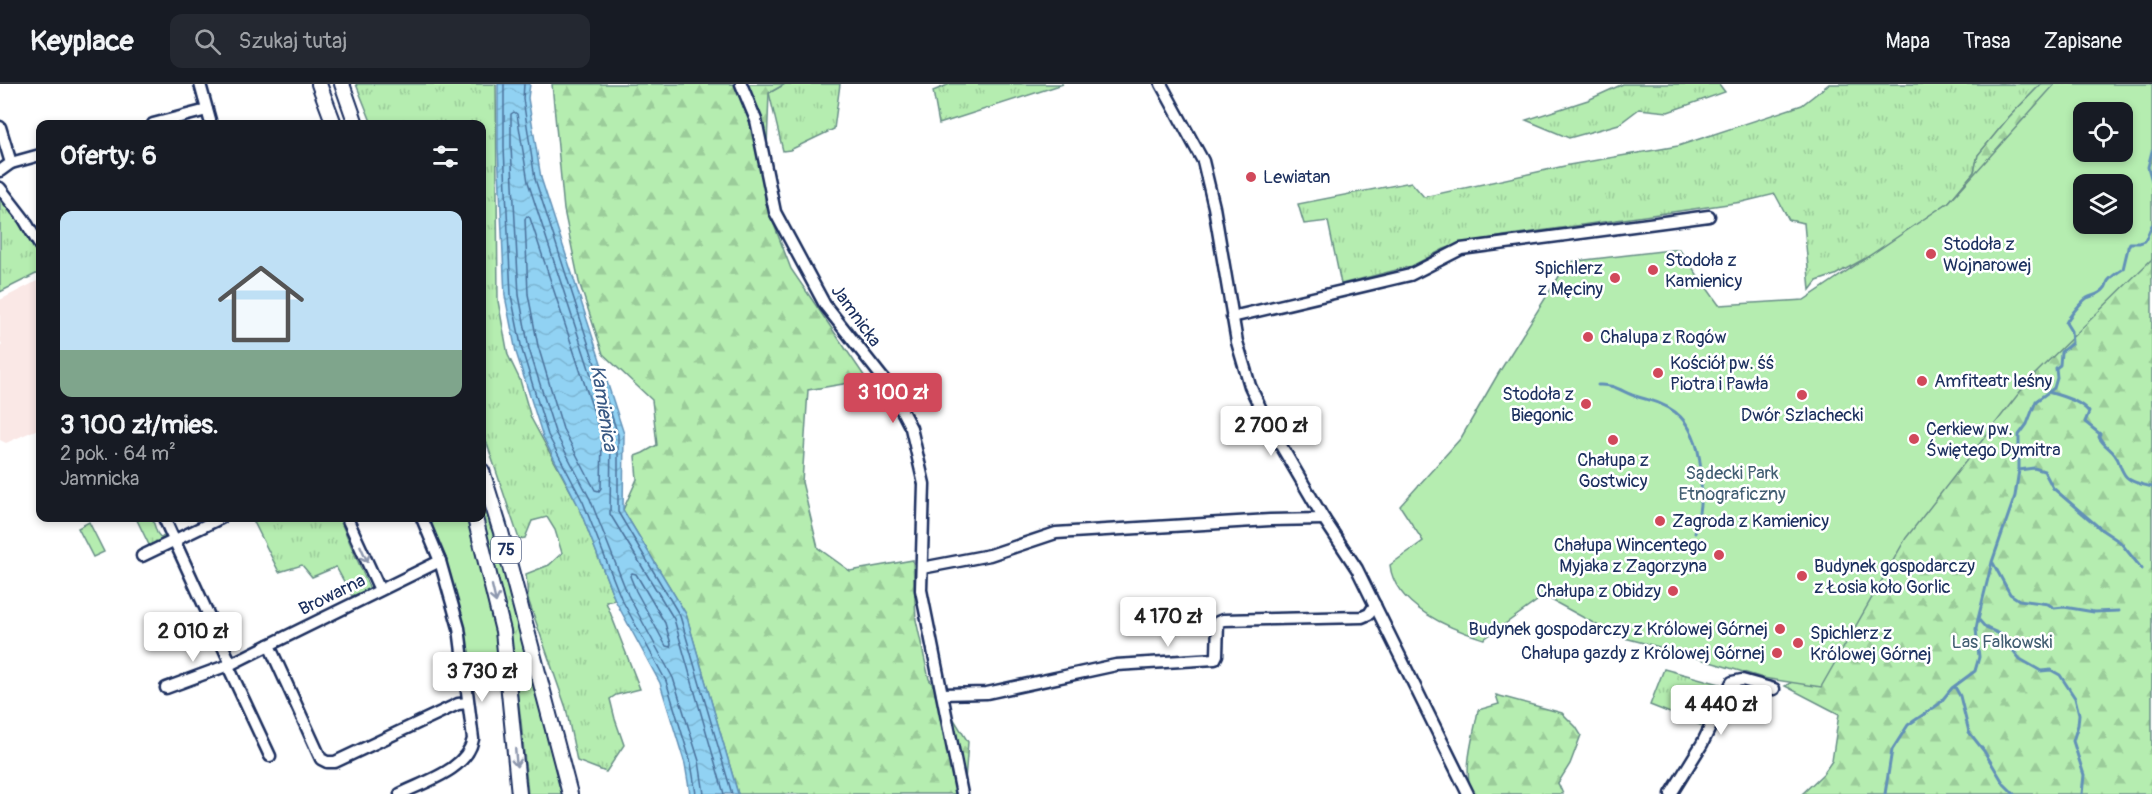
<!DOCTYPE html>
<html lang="pl">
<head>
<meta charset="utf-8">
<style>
  :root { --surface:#171b24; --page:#242831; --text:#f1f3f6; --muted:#9ea1a6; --line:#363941; --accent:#d1495b }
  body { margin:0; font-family:Pangolin,sans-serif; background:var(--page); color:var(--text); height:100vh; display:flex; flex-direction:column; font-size:22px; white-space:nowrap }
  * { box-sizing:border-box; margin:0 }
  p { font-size:20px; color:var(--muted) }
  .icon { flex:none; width:33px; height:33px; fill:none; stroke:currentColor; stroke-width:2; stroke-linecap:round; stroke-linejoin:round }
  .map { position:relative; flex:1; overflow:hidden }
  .details { position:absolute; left:36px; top:36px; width:450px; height:402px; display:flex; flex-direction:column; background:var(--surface); border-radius:12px; box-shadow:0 3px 9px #0003 }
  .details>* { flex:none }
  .tools { position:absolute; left:2073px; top:18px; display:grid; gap:12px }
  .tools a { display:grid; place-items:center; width:60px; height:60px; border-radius:12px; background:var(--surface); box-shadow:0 3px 9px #0003; font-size:30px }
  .price { position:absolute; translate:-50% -51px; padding:0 14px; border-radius:6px; background:#fff; color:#222; font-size:20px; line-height:39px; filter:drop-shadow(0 2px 3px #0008) }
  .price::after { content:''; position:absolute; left:50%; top:36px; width:18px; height:14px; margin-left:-9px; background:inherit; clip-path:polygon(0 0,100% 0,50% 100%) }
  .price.active { background:var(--accent); color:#fff }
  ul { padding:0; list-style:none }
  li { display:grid; align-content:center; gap:12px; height:318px; padding:0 24px }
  li span { display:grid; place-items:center; height:186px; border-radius:12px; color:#555 }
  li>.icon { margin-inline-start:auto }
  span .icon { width:108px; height:108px; fill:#fffc; stroke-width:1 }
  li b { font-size:26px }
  h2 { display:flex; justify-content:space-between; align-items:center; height:72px; padding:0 24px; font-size:26px }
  header { display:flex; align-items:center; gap:36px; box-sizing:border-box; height:84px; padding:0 30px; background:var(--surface); border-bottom:2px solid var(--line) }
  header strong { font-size:28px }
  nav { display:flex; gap:33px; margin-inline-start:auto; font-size:21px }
  .search { width:420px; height:54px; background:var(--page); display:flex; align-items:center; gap:15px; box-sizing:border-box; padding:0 21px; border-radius:12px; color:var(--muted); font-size:22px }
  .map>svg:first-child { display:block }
  .built { fill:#fae8e6 }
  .grass { fill:url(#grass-tufts); stroke:#688e87; stroke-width:1.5 }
  .forest { fill:url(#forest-firs); stroke:#688e87; stroke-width:1.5; fill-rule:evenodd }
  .park { fill:#b5edb0; stroke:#688e87; stroke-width:1.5; fill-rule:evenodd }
  .water { fill:url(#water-waves); stroke:#6291b7; stroke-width:1.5 }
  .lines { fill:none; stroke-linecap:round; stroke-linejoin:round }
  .shore { stroke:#4a709a; stroke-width:1.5 }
  .stream { stroke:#6291b7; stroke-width:3 }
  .minor-casing { stroke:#1b2f5e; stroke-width:15 }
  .major-casing { stroke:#1b2f5e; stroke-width:18 }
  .minor { stroke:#fff; stroke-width:10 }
  .major { stroke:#fff; stroke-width:14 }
  .oneway { stroke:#8d97ae }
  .poi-dot { fill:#d1495b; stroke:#fff; stroke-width:2 }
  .labels { text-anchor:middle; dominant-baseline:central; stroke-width:5; stroke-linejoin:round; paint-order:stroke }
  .shield { fill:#fff; stroke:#5f6d8e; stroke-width:1.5 }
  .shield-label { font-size:16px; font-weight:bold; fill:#1b2f5e }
  .poi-label { font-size:18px; fill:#1b2f5e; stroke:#fff; text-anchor:start }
  .street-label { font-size:18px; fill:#1b2f5e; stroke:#fff }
  .park-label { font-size:18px; fill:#425e72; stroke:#fff }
  .water-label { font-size:20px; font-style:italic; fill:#385883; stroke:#fff }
</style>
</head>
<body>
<header>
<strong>Keyplace</strong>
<div class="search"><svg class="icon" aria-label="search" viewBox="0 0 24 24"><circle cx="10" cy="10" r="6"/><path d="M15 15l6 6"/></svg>Szukaj tutaj</div>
<nav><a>Mapa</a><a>Trasa</a><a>Zapisane</a></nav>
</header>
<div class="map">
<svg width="2152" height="710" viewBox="0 0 2152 710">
  <defs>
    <pattern id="grass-tufts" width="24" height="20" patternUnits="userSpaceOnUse" patternTransform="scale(1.5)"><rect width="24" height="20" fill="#b5edb0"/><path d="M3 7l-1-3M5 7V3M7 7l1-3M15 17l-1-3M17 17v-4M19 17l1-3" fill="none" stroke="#9bcc9a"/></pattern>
    <pattern id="forest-firs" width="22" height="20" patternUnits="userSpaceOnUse" patternTransform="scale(1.5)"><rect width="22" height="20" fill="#b5edb0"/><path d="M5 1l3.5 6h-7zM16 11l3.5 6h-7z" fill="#9bcc9a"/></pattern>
    <pattern id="water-waves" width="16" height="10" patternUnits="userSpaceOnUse" patternTransform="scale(1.5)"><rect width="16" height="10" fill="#91d2f3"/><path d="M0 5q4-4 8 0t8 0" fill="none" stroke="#7cb5d3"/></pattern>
  </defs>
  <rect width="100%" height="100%" fill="#fff"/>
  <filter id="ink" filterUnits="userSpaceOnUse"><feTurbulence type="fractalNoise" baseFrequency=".0167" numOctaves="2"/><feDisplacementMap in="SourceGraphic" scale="12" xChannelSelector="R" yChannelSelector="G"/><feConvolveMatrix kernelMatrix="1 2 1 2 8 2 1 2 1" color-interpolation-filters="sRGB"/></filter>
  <g filter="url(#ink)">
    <!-- built -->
    <polygon class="built" points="39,196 40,199 40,344 6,359 0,356 0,263 2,261 0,256 0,216"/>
    <!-- grass -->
    <g class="grass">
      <polygon points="356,0 496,0 498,217 508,271 520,296 531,334 578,421 615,516 606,518 640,605 616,611 610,615 615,635 624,661 606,688 577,677 566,624 528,515 526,490 549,481 562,469 555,446 547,433 532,437 525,454 519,455 482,345 482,40 372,40"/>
      <polygon points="785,0 840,0 834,45 790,66 783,67 769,9"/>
      <polygon points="950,0 1063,0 939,40 933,7"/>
      <polygon points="1623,0 1719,0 1725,8 1668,28 1639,25 1619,40 1569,54 1526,36 1588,16"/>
      <polygon points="1829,0 2041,0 2009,33 1978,71 1974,88 1949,118 1873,170 1835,191 1817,197 1810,206 1804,139 1789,136 1775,110 1742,118 1504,152 1460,160 1444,165 1412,182 1341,200 1328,137 1304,140 1298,120 1411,98 1424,113 1569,81 1678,62 1802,21"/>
      <path d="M0,116C17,136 41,160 40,188L0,208Z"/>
      <polygon points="482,407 487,423 563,710 528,710 521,637 509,544 482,434"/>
      <polygon points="136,434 152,434 157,449 161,454 165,451 164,458 151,465"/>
      <polygon points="252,434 339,434 370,505 352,512 336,483 312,493 302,481 279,488"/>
      <polygon points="1664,585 1720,600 1703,642 1650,621"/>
    </g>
    <!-- forest -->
    <g class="forest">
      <polygon points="552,0 785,0 769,9 765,117 791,185 867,296 808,306 802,398 818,464 850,487 913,476 916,536 929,595 968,658 964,710 738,710 686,530 623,426 637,395 635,372 643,369 657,361 652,316 603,270 579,198 564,126"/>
      <path d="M2041,0H2149L2122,100H2084V140L2152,165V710H1802L1823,690L1832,677L1839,630L1785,602L1815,585L1949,118L1974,88L1978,71L2009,33ZM2084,28H2122V68H2084Z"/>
      <path d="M1496,611L1562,629L1576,643L1581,651L1570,680L1558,699L1563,710H1472C1462,684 1474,652 1478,626L1499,620Z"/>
    </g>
    <!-- park -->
    <g class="park">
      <path d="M2055,0H2152V175L2030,295L1906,454L1821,603L1763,594L1667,565L1617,552L1544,512L1484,555C1450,545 1394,522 1390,481L1423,457L1400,422L1461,354L1498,290L1568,178L1679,165L1719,221L1804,216L1949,118ZM2084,28H2122V68H2084ZM2084,100H2122V140H2084Z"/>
      <polygon points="421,434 474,434 508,590 465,594 459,543"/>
      <polygon points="89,438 104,468 93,473 78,444"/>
    </g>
    <!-- water -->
    <polygon class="water" points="498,0 530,0 528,14 541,94 624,350 623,426 686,530 738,710 690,710 685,680 660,599 615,516 578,421 543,353 516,268 505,212 498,64"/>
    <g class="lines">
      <!-- shore -->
      <g class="shore">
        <polyline points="504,0 504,64 511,211 522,266 548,351 583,418 621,514 666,597 691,679 696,710"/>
        <polyline points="524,0 523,15 535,95 618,351 618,428 680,532 732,710"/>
        <polygon points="527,132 530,134 602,353 601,404 599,407 595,406 563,345 538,262 528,210 525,135"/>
        <polygon points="632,489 636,490 665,539 671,560 670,563 666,562 636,507 630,492"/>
        <polyline points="704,710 699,677 673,594 628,511 590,415 555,348 529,265 519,211 511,63 511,30 514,28 517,30 528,98 611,352 610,430 674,535 724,710"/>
      </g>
      <!-- stream -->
      <g class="stream">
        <polyline points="2152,67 2148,83 2152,97"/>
        <polyline points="2128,163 2130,159 2139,159 2145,157 2152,141"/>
        <path d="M1598,301C1612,300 1620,306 1632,311C1647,316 1662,318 1675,328C1708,354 1704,412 1695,449"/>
        <path d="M2049,308C2063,313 2079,316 2089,328L2085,338L2100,350L2099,353C2103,361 2110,364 2115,371C2120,377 2119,382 2123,388C2128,399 2142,400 2152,403"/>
        <polyline points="2019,386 2034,384 2044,387 2053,404 2102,446 2120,458 2142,485"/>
        <polyline points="1993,479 2010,510 2019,516 2048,520 2054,524 2064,523 2094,528 2119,527"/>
        <polyline points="1978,535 1986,544 2000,550 2020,575 2041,587 2051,586 2060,591 2075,614 2079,630 2078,641 2073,657 2084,691 2082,710"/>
        <polyline points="1955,603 1960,612 1969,648 1984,667 2004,700 2014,710"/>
        <path d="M1885,710L1892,666L1908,641L1939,620L1952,604L1975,587L1979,573L1976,545L1978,535L1992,478L2015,412L2019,386V351L2027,340L2036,317L2054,304L2057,294L2056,284L2060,281L2061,268L2072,259L2071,247L2066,239C2068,234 2082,217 2087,214C2093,211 2099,211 2104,205C2107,202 2106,201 2108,197C2112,192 2118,188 2123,185L2128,164"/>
      </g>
      <!-- minor casing -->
      <g class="minor-casing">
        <g id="minor">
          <polyline points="200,0 211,40"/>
          <polyline points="741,0 756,36 775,128 825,221 889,302 911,344 924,400 921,506 962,710"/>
          <polyline points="1161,0 1203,77 1214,123 1237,258 1250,302 1266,336 1324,435 1357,485 1468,710"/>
          <polyline points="153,40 207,26"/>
          <polyline points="0,43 11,79 0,87"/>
          <polyline points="11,79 40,71"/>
          <polyline points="0,104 24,135 40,162"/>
          <polyline points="1232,233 1410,191 1461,165 1709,132"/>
          <polyline points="164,434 231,580 269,561"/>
          <polyline points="347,434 380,506"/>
          <polyline points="142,472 221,434"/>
          <polyline points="440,477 269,561 321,675 327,678 335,678 458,620 468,619"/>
          <polyline points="922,484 990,471 1056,449 1270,436 1324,435"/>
          <polyline points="228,582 270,672"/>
          <polyline points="166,604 231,580"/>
          <polyline points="942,610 987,609 1116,581 1215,575 1217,571 1218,538 1223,536 1362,533 1369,530 1375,521"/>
          <path d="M400,710C426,697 467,686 473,655L459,544L440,477L422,434"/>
          <polyline points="1671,710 1702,660 1732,598 1742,596 1774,605"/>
        </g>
      </g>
      <!-- major casing -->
      <g class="major-casing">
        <g id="major">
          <polyline points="319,0 334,40"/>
          <polyline points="342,0 356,40"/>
          <polyline points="482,387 501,448 570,710"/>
          <polyline points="475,434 503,547 519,710"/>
        </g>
      </g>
      <!-- minor -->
      <use href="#minor" class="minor"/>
      <!-- major -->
      <use href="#major" class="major"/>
    </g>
    <!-- one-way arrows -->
    <defs><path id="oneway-shaft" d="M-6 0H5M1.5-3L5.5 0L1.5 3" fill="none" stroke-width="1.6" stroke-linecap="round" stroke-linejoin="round" transform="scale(1.5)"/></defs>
    <g class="oneway">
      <use href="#oneway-shaft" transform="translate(364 470) rotate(66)"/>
      <use href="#oneway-shaft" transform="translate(494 510) rotate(77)"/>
      <use href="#oneway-shaft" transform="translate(516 674) rotate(85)"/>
    </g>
  </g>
  <!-- markers -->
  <g class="poi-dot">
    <circle cx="1251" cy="93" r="6"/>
    <circle cx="1931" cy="170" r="6"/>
    <circle cx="1653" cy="186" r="6"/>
    <circle cx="1615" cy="194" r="6"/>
    <circle cx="1588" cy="253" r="6"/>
    <circle cx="1658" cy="289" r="6"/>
    <circle cx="1922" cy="297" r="6"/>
    <circle cx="1802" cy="311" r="6"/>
    <circle cx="1586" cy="320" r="6"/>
    <circle cx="1914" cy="355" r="6"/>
    <circle cx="1613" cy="356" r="6"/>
    <circle cx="1660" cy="437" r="6"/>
    <circle cx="1719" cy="471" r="6"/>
    <circle cx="1802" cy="492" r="6"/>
    <circle cx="1673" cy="507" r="6"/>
    <circle cx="1780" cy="545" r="6"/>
    <circle cx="1798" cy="559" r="6"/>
    <circle cx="1777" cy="569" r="6"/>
  </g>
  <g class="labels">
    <!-- shield labels -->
    <rect class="shield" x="491" y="453" width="30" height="26" rx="4.5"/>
    <g class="shield-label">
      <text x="506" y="466">75</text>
    </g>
    <!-- poi labels -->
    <g class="poi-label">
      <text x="1263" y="93">Lewiatan</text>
      <text x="1943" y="160">Stodoła z<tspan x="1943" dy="21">Wojnarowej</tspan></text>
      <text x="1665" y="176">Stodoła z<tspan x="1665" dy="21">Kamienicy</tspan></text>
      <text x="1603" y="184" text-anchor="end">Spichlerz<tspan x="1603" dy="21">z Męciny</tspan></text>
      <text x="1600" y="253">Chalupa z Rogów</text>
      <text x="1670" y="279">Kościół pw. śś<tspan x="1670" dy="21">Piotra i Pawła</tspan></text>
      <text x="1934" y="297">Amfiteatr leśny</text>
      <text x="1574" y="310" text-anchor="end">Stodoła z<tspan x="1574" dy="21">Biegonic</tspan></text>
      <text x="1802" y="331" text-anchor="middle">Dwór Szlachecki</text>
      <text x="1926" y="345">Cerkiew pw.<tspan x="1926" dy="21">Świętego Dymitra</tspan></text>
      <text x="1613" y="376" text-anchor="middle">Chałupa z<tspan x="1613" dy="21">Gostwicy</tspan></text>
      <text x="1672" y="437">Zagroda z Kamienicy</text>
      <text x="1707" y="461" text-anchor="end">Chałupa Wincentego<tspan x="1707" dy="21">Myjaka z Zagorzyna</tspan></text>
      <text x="1814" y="482">Budynek gospodarczy<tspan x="1814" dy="21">z Łosia koło Gorlic</tspan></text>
      <text x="1661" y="507" text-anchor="end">Chałupa z Obidzy</text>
      <text x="1768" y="545" text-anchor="end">Budynek gospodarczy z Królowej Górnej</text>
      <text x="1810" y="549">Spichlerz z<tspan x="1810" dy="21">Królowej Górnej</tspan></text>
      <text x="1765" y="569" text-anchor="end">Chałupa gazdy z Królowej Górnej</text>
    </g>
    <!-- street labels -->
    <g class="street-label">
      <text transform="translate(856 232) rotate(54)">Jamnicka</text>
      <text transform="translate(332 511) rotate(-26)">Browarna</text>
    </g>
    <!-- park labels -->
    <g class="park-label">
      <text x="1732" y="389">Sądecki Park<tspan x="1732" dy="21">Etnograficzny</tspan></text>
      <text x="2002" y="558">Las Falkowski</text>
    </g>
    <!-- water labels -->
    <g class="water-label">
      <text transform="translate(604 324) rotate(81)">Kamienica</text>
    </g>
  </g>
</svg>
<div class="tools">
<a><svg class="icon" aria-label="locate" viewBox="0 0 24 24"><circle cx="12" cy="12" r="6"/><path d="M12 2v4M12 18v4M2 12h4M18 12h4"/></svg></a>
<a><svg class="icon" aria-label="layers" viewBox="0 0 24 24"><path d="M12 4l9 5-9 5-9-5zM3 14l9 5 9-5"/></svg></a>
</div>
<b class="price active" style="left:893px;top:340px">3 100 zł</b>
<b class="price" style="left:1271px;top:373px">2 700 zł</b>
<b class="price" style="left:1168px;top:564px">4 170 zł</b>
<b class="price" style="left:193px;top:579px">2 010 zł</b>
<b class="price" style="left:482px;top:619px">3 730 zł</b>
<b class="price" style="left:1721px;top:652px">4 440 zł</b>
<section class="details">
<h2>Oferty: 6<svg class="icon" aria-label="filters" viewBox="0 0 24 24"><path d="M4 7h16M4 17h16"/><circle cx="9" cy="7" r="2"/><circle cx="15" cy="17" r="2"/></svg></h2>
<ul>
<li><span style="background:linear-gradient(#bfe0f5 75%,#7fa58c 0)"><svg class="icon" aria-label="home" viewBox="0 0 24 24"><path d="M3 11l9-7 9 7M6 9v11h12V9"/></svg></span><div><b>3 100 zł/mies.</b><p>2 pok. · 64 m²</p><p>Jamnicka</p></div></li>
</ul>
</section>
</div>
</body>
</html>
